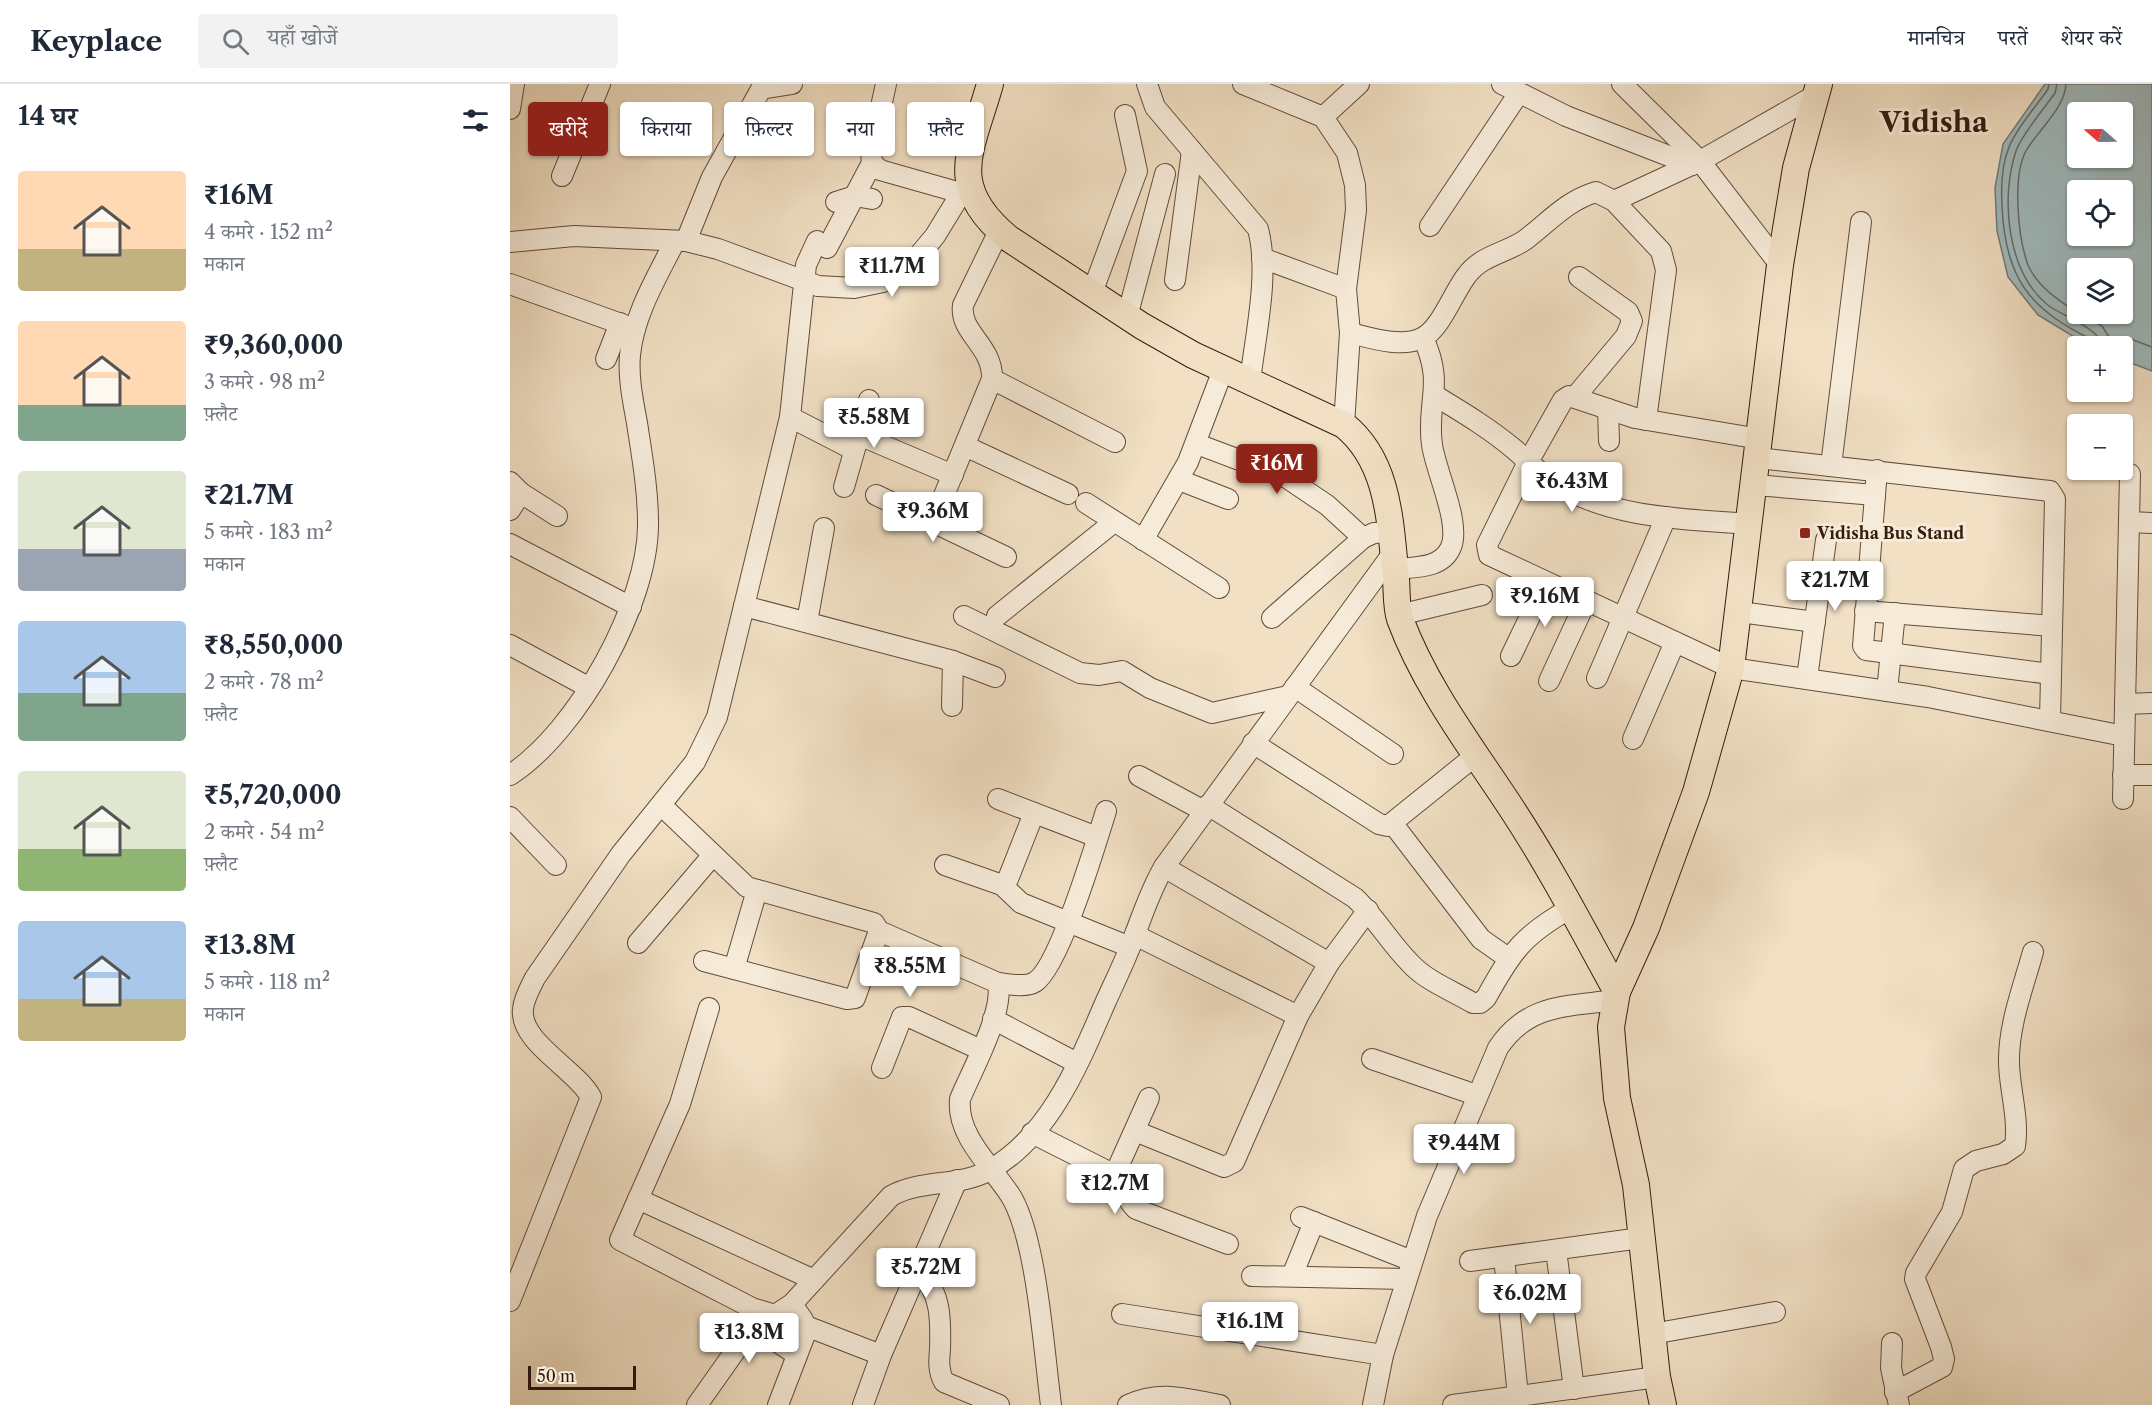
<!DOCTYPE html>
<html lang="hi">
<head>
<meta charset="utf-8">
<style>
  :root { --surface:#fff; --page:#f2f2f3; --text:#1f2937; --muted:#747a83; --line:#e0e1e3; --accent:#8f2418 }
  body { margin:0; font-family:"Libre Caslon Text","Noto Serif Devanagari",serif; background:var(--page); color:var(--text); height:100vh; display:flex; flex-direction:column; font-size:22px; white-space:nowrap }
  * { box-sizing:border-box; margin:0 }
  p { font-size:20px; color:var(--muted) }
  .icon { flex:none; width:33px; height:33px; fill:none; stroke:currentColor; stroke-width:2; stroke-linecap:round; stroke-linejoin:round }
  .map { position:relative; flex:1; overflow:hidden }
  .panel { display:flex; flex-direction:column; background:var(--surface); width:510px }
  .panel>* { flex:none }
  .banner { position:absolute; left:18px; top:18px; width:570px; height:54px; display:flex; gap:12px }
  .needle { width:39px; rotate:290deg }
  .fabs { position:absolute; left:1557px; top:18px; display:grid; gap:12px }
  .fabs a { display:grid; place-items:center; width:66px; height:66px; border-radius:6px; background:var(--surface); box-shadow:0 2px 4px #0004; font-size:30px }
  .scale { position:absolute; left:18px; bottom:15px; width:108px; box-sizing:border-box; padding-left:6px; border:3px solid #331b0e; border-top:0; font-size:16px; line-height:21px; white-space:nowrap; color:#331b0e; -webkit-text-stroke:4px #f6ebd9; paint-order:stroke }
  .price { position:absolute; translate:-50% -51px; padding:0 14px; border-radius:6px; background:#fff; color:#222; font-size:20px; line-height:39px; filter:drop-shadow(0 2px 3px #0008) }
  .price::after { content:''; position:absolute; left:50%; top:36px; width:18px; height:14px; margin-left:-9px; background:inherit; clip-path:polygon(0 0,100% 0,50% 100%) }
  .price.active { background:var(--accent); color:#fff }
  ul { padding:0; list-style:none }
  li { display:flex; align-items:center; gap:18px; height:150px; padding:0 18px }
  li span { display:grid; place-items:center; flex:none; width:168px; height:120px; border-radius:6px; color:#555 }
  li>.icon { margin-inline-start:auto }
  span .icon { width:72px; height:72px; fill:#fffc; stroke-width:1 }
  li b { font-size:26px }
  h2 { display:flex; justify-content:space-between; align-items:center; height:72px; padding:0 18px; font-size:26px }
  .chip { padding:0 21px; border-radius:6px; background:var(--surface); box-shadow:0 2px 4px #0004; font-size:21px; line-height:54px }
  .chip.active { background:var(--accent); color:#fff }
  header { display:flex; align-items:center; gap:36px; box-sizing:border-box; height:84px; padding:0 30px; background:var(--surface); border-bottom:2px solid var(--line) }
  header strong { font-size:28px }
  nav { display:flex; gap:33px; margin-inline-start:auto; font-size:21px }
  .search { width:420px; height:54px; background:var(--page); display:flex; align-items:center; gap:15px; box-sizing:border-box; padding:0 21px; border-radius:6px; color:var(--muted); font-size:22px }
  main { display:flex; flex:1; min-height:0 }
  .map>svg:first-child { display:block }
  .water { fill:#9fbabe; stroke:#747a78; stroke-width:1.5; fill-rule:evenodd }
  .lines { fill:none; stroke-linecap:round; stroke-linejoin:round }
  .shore { stroke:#696a66; stroke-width:1.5 }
  .minor-casing { stroke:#624c3c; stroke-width:22 }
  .major-casing { stroke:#331b0e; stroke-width:28 }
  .minor { stroke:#f6ebd9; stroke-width:20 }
  .major { stroke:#f1e0c4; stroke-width:26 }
  .poi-dot { fill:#8f2418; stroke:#f6ebd9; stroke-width:2 }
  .labels { text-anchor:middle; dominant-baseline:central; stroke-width:6; stroke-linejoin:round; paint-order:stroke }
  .poi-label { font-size:16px; font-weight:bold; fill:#331b0e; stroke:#f6ebd9; text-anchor:start }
  .town-label { font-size:28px; font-weight:bold; fill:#331b0e; stroke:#f6ebd9 }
</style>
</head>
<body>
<header>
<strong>Keyplace</strong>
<div class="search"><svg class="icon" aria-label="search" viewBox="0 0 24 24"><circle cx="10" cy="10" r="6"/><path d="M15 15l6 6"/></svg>यहाँ खोजें</div>
<nav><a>मानचित्र</a><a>परतें</a><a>शेयर करें</a></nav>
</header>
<main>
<section class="panel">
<h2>14 घर<svg class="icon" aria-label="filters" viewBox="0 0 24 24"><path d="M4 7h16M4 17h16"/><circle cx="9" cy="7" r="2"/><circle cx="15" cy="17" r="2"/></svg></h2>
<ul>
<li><span style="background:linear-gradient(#ffd9b3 65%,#c2b280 0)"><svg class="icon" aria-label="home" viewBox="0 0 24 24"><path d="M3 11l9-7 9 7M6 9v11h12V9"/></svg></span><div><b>₹16M</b><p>4 कमरे · 152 m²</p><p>मकान</p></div></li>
<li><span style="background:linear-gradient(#ffd9b3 70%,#7fa58c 0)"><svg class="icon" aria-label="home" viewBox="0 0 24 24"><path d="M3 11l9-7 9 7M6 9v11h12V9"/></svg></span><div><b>₹9,360,000</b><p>3 कमरे · 98 m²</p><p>फ़्लैट</p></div></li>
<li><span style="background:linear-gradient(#dfe7d0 65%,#9aa5b1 0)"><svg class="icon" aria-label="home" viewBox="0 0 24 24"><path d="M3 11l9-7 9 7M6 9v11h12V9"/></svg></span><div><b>₹21.7M</b><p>5 कमरे · 183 m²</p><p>मकान</p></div></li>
<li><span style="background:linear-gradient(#a9c7e8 60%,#7fa58c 0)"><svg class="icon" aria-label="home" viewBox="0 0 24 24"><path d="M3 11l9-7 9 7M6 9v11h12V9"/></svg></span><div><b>₹8,550,000</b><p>2 कमरे · 78 m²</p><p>फ़्लैट</p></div></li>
<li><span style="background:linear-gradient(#dfe7d0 65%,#8fb573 0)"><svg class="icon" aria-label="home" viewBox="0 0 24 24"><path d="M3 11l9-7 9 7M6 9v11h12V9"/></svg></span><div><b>₹5,720,000</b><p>2 कमरे · 54 m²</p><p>फ़्लैट</p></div></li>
<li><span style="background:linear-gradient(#a9c7e8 65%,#c2b280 0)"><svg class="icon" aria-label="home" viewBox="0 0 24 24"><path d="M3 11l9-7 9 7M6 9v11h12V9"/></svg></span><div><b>₹13.8M</b><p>5 कमरे · 118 m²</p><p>मकान</p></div></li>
</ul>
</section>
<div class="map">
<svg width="1642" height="1321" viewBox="0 0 1642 1321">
  <rect width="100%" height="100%" fill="#f1e0c4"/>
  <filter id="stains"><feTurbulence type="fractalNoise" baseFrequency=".00333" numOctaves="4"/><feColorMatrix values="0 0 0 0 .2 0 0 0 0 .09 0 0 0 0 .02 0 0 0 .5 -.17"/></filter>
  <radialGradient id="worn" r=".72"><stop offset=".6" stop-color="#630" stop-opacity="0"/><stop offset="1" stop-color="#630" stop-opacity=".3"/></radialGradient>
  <!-- water -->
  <path class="water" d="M1535,0H1642V287L1613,276L1612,262H1584L1566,254L1528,231L1498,193L1487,147L1485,104L1493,60ZM1568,28H1612V74H1568ZM1568,106H1612V152H1568ZM1568,184H1612V230H1568Z"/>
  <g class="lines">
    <!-- shore -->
    <g class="shore">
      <path d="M1539,0L1538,5C1526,23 1507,43 1499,63C1492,80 1491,104 1492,122C1495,192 1518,225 1581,255L1584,262"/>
      <path d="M1547,0L1545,9C1534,25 1512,50 1506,67C1490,115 1497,189 1539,222C1553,232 1591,245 1592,262"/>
      <path d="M1556,0C1555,24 1528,46 1516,67C1502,93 1508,154 1518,181C1527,202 1549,217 1568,229"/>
      <polyline points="1569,230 1592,242 1601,256 1618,254 1642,263"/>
    </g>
    <!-- minor casing -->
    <g class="minor-casing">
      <g id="minor">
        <polyline points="376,0 361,68 362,79 370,86 451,109"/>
        <path d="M637,0L645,23L748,145C760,190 745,252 740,298"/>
        <polyline points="733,0 813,33 837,69 845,101 846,126 836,205 840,249 834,341"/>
        <polyline points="992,0 1056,32 1182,81"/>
        <polyline points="1112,0 1190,77 1270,181"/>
        <polyline points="0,25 4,0"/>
        <polyline points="813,33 849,0"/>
        <polyline points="52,92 90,0"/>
        <polyline points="1104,117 1190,77 1306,11"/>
        <polyline points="326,118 345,112 362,115"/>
        <polyline points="920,142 1009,9"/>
        <polyline points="176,157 202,93 251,5 282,0"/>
        <polyline points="0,158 64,152 176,157 208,165 308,202 344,204 373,198 404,177 425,152 458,98"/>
        <polyline points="317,164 362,79"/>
        <polyline points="752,174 836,205"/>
        <polyline points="665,196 682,67"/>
        <polyline points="0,200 125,245"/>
        <polyline points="582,209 627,87 615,31"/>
        <polyline points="617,233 655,90"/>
        <path d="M840,249C861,254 891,264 912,254C931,245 944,207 957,191C972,171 996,169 1015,156C1039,138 1056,117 1086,108L1104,117L1151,167L1156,186L1136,336"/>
        <polyline points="96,275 110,239"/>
        <polyline points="482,295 605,358"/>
        <path d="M924,311C952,328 979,344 1004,365C1018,377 1030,390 1046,400C1104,435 1175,435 1241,440"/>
        <polyline points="1065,313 1116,252 1122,237 1118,228 1069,193"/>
        <polyline points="1098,325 1099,357"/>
        <polyline points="280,333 344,366"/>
        <polyline points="349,351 443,391"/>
        <polyline points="1250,355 1125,334 1059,312 1053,316 1018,378 977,461 979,471 1221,584 1418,613 1614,652"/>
        <polyline points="687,360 777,394 817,421 853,454"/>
        <polyline points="455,362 558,410"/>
        <polyline points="1248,374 1540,407 1545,415 1540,636"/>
        <polyline points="1321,382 1351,138"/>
        <polyline points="1367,386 1353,562 1356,566 1541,590"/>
        <polyline points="669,396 718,415"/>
        <polyline points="0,398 11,409 47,432"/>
        <polyline points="1245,401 1365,411"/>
        <polyline points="334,403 359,316"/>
        <polyline points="366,411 496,473"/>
        <polyline points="576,419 709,504"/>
        <polyline points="0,426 11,409"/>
        <path d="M423,438L482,295C483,261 449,249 453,221L489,147"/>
        <polyline points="1619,438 1642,439"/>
        <polyline points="633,456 678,378 713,286"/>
        <polyline points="0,460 121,523"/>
        <path d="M885,485C904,483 932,485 941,463C951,439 926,388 922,361C916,318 935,300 913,254"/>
        <polyline points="234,522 443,577 485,593"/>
        <polyline points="1355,527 1542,542"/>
        <polyline points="1230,528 1305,538"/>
        <polyline points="889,531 972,511"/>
        <polyline points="454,532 570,589 589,591 612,587 640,604 702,629 778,612"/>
        <polyline points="487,532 604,438"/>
        <polyline points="762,534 853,454 864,449 881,448"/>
        <polyline points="297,538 314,444"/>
        <polyline points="0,561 78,603"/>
        <polyline points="1001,572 1036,499"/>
        <polyline points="1087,594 1156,433"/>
        <polyline points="1297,594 1316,456"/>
        <polyline points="1039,597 1076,517"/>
        <polyline points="785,603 883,670"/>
        <polyline points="1377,607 1385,529"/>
        <polyline points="1615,620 1642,619"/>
        <polyline points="442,622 443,577"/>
        <polyline points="1123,655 1165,558"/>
        <polyline points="743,659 869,740 878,742 965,672"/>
        <path d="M0,691C67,648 139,519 138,439C138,405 132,372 127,339C123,317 118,294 120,271C124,230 147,193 165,157"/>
        <polyline points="1613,691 1642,691"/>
        <polyline points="629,692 694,727"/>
        <polyline points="488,715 587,753"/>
        <polyline points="1613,715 1620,390"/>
        <polyline points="151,721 237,803 364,839 369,847 345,914 337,915 194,877"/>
        <path d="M698,721L845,814C866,834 880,859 900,879C916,897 943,907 963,919H970L976,914C1002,867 1013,851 1061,824"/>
        <polyline points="0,733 46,781"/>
        <polyline points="883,740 971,855 998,874"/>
        <polyline points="435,781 492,801 498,795 524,729"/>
        <polyline points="654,783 819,879"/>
        <polyline points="492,801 511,819 620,863"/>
        <path d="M369,847L488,899C494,929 462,986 450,1015C446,1053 484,1084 502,1114C527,1158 534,1268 541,1321"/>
        <polyline points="625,851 788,932"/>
        <polyline points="128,859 203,771"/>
        <polyline points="224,885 247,806"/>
        <path d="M488,899C499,900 515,904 525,898C549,883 586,759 596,727"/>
        <path d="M199,924L170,1020L110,1156L242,1224L265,1231L282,1220L381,1112C412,1095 448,1103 478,1087C540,1053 569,979 596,917C606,895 617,873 625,850C634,827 641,805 654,783L883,469"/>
        <polyline points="483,935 567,979"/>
        <polyline points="862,975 966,1011"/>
        <polyline points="372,984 392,933 399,933 471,966"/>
        <polyline points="625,1047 714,1083 724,1078 788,932 819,879 858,826"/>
        <path d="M522,1049L599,1088C612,1098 614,1113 626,1125L718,1160"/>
        <polyline points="604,1092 639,1014"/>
        <polyline points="128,1115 304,1196"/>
        <polyline points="791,1133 902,1177"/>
        <polyline points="1046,1166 1064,1305"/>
        <polyline points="994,1173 1008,1312"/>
        <polyline points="960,1177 1131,1154"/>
        <path d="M408,1185C431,1208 431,1234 430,1265C429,1276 428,1287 434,1298L489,1321"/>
        <polyline points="742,1192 896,1195"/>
        <polyline points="782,1192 804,1138"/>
        <path d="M0,1217L81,1013C66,985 9,958 13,925C14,914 20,904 25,894L111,770L185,678L207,633L280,333L296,181L307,157"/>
        <polyline points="612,1230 873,1271"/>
        <polyline points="296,1242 371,1271"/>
        <polyline points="1142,1250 1265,1228"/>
        <polyline points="266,1257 287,1271"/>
        <polyline points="1382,1259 1381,1284 1389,1321"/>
        <path d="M1385,1308L1432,1283L1434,1275L1431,1263L1405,1195L1406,1189L1442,1128L1454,1085L1466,1077L1493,1070L1505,1062C1509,1034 1500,1008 1499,980C1498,942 1513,904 1523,868"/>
        <polyline points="187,1321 252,1229"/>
        <polyline points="268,1321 296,1248 293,1236 282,1220"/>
        <polyline points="353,1321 371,1271 447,1096"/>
        <path d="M618,1321C651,1306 676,1315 710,1321"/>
        <path d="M863,1321L873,1271L917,1132L988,964C1018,919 1057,923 1105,916"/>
        <polyline points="943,1321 1147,1293"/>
      </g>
    </g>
    <!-- major casing -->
    <g class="major-casing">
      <g id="major">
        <path d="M480,0C461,68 435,101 498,154L632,242L683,271L834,341C880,378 880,440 886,495C887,508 886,523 890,535C915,602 959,660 998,719C1038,779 1072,844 1107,908"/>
        <polyline points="1153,1321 1147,1293 1126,1101 1107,1014 1101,943 1107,908 1136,844 1186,708 1221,584 1270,181 1286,84 1309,0"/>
      </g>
    </g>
    <!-- minor -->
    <use href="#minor" class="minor"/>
    <!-- major -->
    <use href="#major" class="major"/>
  </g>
  <!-- markers -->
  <rect class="poi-dot" x="1289" y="443" width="12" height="12" rx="3"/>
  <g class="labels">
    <!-- poi labels -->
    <g class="poi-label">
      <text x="1307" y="449">Vidisha Bus Stand</text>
    </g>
    <!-- town labels -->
    <g class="town-label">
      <text x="1424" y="38">Vidisha</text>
    </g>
  </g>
  <rect width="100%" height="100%" filter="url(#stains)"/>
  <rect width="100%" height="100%" fill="url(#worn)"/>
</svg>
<div class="fabs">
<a><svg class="needle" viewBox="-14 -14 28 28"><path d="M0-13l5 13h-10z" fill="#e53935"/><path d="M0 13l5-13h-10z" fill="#747a83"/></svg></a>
<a><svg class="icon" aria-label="locate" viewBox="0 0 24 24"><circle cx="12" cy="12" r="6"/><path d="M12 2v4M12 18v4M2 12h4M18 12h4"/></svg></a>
<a><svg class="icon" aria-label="layers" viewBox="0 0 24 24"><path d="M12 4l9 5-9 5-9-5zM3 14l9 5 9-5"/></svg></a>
<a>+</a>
<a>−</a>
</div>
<div class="scale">50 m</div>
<b class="price" style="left:382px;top:214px">₹11.7M</b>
<b class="price" style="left:364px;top:365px">₹5.58M</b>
<b class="price active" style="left:767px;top:411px">₹16M</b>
<b class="price" style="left:1062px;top:429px">₹6.43M</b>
<b class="price" style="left:423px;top:459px">₹9.36M</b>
<b class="price" style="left:1325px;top:528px">₹21.7M</b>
<b class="price" style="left:1035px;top:544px">₹9.16M</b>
<b class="price" style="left:400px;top:914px">₹8.55M</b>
<b class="price" style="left:954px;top:1091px">₹9.44M</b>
<b class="price" style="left:605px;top:1131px">₹12.7M</b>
<b class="price" style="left:416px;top:1215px">₹5.72M</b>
<b class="price" style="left:1020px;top:1241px">₹6.02M</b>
<b class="price" style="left:740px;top:1269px">₹16.1M</b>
<b class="price" style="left:239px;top:1280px">₹13.8M</b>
<div class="banner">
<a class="chip active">खरीदें</a>
<a class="chip">किराया</a>
<a class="chip">फ़िल्टर</a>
<a class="chip">नया</a>
<a class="chip">फ़्लैट</a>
</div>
</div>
</main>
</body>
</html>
